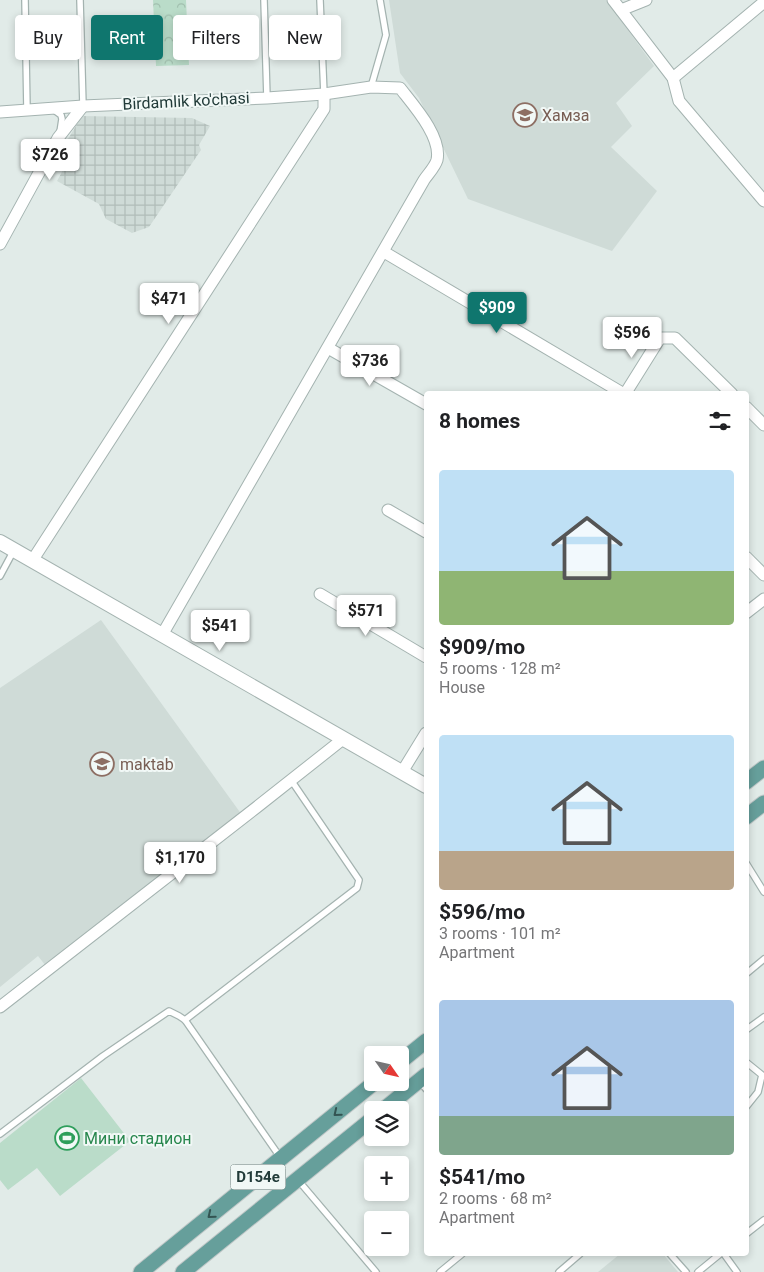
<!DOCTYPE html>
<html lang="en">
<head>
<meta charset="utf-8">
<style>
  :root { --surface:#fff; --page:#f6f6f6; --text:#202124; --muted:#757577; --accent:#0f766e }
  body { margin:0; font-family:Roboto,sans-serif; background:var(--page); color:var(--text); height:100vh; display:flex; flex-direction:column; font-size:19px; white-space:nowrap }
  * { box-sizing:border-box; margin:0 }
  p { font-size:16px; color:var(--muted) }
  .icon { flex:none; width:28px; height:28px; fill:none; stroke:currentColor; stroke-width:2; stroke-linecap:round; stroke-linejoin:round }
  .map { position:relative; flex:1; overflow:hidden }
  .panel { position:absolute; left:424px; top:391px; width:325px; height:865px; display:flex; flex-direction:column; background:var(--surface); border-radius:5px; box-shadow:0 2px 8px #0003 }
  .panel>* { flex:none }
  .guide { position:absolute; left:15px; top:15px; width:334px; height:45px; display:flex; gap:10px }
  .needle { width:32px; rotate:124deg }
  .fabs { position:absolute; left:364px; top:1046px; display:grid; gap:10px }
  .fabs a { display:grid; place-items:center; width:45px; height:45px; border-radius:5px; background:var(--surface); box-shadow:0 2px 8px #0003; font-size:25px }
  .price { position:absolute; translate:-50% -42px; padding:0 11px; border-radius:5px; background:#fff; color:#222; font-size:16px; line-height:32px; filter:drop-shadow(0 1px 2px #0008) }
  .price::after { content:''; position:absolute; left:50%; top:30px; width:15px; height:11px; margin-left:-8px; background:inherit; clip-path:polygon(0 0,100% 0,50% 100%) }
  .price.selected { background:var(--accent); color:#fff }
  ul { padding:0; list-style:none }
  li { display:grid; align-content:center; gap:10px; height:265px; padding:0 15px }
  li span { display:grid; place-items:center; height:155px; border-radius:5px; color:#555 }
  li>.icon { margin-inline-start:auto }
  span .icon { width:90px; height:90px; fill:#fffc; stroke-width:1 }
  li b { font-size:21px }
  h2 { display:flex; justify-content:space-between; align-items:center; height:60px; padding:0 15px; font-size:21px }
  .chip { padding:0 18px; border-radius:5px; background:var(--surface); box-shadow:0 2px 8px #0003; font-size:18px; line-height:45px }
  .chip.selected { background:var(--accent); color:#fff }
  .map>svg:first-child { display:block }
  .built { fill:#cfdbd7 }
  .industrial { fill:url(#industrial-grid) }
  .grass { fill:#badcc9 }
  .park { fill:url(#park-crowns) }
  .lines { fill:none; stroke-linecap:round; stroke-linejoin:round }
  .service-casing { stroke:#a4b3b0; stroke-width:8 }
  .minor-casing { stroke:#a4b3b0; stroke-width:13 }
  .tertiary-casing { stroke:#a4b3b0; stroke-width:16 }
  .primary-casing { stroke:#c1c8c8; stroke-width:17 }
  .service { stroke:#fff; stroke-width:5.5 }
  .minor { stroke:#fff; stroke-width:11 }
  .tertiary { stroke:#fff; stroke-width:14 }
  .primary { stroke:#669f9b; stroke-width:15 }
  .oneway { stroke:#335452 }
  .labels { text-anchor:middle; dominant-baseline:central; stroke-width:4; stroke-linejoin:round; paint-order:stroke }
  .shield { fill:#f1f8f6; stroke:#607472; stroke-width:1 }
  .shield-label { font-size:15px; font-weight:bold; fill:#223b39 }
  .street-label { font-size:16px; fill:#223b39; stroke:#f1f8f6 }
  .education-label { font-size:16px; fill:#785e54; stroke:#f1f8f6; text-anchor:start }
  .leisure-label { font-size:16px; fill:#27864d; stroke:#f1f8f6; text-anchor:start }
</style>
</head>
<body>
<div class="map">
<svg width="764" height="1272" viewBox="0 0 764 1272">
  <defs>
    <pattern id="industrial-grid" width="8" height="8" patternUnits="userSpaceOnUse" patternTransform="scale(1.25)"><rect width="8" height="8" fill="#cfdbd7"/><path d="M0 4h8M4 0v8" fill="none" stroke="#b1bdb9"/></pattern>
    <pattern id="park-crowns" width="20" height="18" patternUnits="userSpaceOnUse" patternTransform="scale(1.25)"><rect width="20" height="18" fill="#badcc9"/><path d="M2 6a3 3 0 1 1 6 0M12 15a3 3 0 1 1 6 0" fill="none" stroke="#a0bead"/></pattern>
  </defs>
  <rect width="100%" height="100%" fill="#e1ebe8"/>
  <!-- built -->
  <g class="built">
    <polygon points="389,0 606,0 654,66 616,103 632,126 611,147 657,191 612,251 468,199 419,98 400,73"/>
    <polygon points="101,620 242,815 46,966 38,956 0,987 0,688"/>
    <polygon points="620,1254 663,1254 678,1272 598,1272"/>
  </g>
  <!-- industrial -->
  <polygon class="industrial" points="82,116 192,118 210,126 199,145 201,150 149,227 132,233 106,219 99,204 57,181 63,170 52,165"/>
  <!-- grass -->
  <polygon class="grass" points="81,1078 130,1141 60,1196 37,1168 8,1190 0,1180 0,1143"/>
  <!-- park -->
  <polygon class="park" points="153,0 186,0 189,65 156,66"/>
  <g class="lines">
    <!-- service casing -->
    <g class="service-casing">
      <g id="service">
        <polyline points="25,0 27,110"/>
        <polyline points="80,0 83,106"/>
        <polyline points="264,0 267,98"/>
        <polyline points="320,0 324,94"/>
        <polyline points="371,87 386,35 380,0"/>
        <polyline points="54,110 61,115 62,119 60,132"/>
        <polyline points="0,576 14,550"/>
        <polyline points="746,863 764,892"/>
        <polyline points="746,974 764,959"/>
        <polyline points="185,1020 357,888 359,880 291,780"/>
        <polyline points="746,1030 764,1017"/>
        <polyline points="746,1062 762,1075 758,1092 746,1107"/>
        <polyline points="419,1081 426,1089"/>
        <polyline points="0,1134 103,1056 169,1011 179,1016 185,1020 280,1157"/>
        <polyline points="298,1180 376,1272"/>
        <polyline points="746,1234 764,1220"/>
        <polyline points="670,1254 686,1272"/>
        <polyline points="724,1254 737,1272"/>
        <polyline points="440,1272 462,1254"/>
        <polyline points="559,1272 580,1254"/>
        <polyline points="698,1272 720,1254"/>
      </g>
    </g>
    <!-- minor casing -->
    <g class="minor-casing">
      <g id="minor">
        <polyline points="613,0 673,78 679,101 764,201"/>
        <polyline points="621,10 646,0"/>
        <polyline points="673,78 764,2"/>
        <path d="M0,112L83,106L267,98L324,94L371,87L400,88C414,106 442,137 437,160C435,167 428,174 424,180L162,635"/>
        <polyline points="0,244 58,138 83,106"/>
        <polyline points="384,252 624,394"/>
        <polyline points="328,348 426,404"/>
        <polyline points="625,394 660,338 675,338 732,394"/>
        <polyline points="746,407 764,425"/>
        <polyline points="388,510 426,532"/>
        <polyline points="746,557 764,575"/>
        <polyline points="32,561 324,109 324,94"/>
        <polyline points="320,594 426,657"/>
        <polyline points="746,613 764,599"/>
        <polyline points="402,772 426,733"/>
        <polyline points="0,1007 257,807 343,739"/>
      </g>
    </g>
    <!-- tertiary casing -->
    <g class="tertiary-casing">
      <polyline id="tertiary" points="0,542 426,786"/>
    </g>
    <!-- primary casing -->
    <g class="primary-casing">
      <g id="primary">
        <polyline points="746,782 764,768"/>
        <polyline points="746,817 764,803"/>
        <polyline points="400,1062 426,1041"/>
        <polyline points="383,1110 426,1075"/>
        <polyline points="141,1272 375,1082"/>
        <polyline points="183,1272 372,1119"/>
      </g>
    </g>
    <!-- service -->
    <use href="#service" class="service"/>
    <!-- minor -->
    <use href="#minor" class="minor"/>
    <!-- tertiary -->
    <use href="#tertiary" class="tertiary"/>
    <!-- primary -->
    <use href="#primary" class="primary"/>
  </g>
  <!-- one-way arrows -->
  <defs><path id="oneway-chevron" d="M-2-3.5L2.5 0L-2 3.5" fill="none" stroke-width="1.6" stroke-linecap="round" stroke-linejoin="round" transform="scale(1.25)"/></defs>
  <g class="oneway">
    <use href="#oneway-chevron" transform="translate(337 1113) rotate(141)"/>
    <use href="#oneway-chevron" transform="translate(211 1215) rotate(141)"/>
  </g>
  <!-- icons -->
  <defs>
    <g id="school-ring" transform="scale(1.25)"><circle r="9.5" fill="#f1f8f6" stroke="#8d6e63" stroke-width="1.5"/><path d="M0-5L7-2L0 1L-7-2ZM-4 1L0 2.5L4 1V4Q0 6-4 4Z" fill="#8d6e63"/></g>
    <g id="stadium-ring" transform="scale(1.25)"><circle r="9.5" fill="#f1f8f6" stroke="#2e9e5b" stroke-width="1.5"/><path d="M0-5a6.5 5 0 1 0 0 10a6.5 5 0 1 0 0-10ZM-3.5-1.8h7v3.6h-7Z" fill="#2e9e5b"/></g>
  </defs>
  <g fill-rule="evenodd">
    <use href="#school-ring" x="525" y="115"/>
    <use href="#school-ring" x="102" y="764"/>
    <use href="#stadium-ring" x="67" y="1138"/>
  </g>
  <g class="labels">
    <!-- shield labels -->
    <rect class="shield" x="230.5" y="1164.5" width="55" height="25" rx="4"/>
    <g class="shield-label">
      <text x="258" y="1177">D154e</text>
    </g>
    <!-- street labels -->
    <g class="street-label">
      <text transform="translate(186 101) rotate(-3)">Birdamlik ko'chasi</text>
    </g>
    <!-- education labels -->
    <g class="education-label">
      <text x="542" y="115">Хамза</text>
      <text x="120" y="764">maktab</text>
    </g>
    <!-- leisure labels -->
    <g class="leisure-label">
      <text x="84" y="1138">Мини стадион</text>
    </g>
  </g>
</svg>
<div class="fabs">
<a><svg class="needle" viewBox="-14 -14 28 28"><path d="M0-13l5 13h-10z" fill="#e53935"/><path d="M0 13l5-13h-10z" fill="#757577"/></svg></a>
<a><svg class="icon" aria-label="layers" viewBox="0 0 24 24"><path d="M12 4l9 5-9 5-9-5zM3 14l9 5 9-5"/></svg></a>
<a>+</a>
<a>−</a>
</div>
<b class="price" style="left:50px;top:181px">$726</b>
<b class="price" style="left:169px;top:325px">$471</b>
<b class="price selected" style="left:497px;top:334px">$909</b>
<b class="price" style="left:632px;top:359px">$596</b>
<b class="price" style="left:370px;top:387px">$736</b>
<b class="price" style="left:366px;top:637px">$571</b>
<b class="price" style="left:220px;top:652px">$541</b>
<b class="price" style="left:180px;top:884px">$1,170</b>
<div class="guide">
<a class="chip">Buy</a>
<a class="chip selected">Rent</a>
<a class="chip">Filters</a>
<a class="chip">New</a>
</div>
<section class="panel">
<h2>8 homes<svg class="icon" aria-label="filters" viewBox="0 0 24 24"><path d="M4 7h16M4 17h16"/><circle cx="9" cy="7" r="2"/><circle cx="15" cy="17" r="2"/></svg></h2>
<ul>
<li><span style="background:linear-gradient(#bfe0f5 65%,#8fb573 0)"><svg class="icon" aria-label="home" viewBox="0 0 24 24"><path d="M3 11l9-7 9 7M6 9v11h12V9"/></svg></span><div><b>$909/mo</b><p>5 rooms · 128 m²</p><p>House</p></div></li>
<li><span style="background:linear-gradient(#bfe0f5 75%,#b9a48a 0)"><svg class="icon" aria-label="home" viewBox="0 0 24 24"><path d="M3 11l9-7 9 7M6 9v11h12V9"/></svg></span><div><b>$596/mo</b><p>3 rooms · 101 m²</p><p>Apartment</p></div></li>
<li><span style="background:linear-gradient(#a9c7e8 75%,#7fa58c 0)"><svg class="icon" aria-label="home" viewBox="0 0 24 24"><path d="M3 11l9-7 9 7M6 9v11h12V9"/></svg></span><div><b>$541/mo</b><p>2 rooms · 68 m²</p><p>Apartment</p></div></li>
</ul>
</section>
</div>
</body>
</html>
